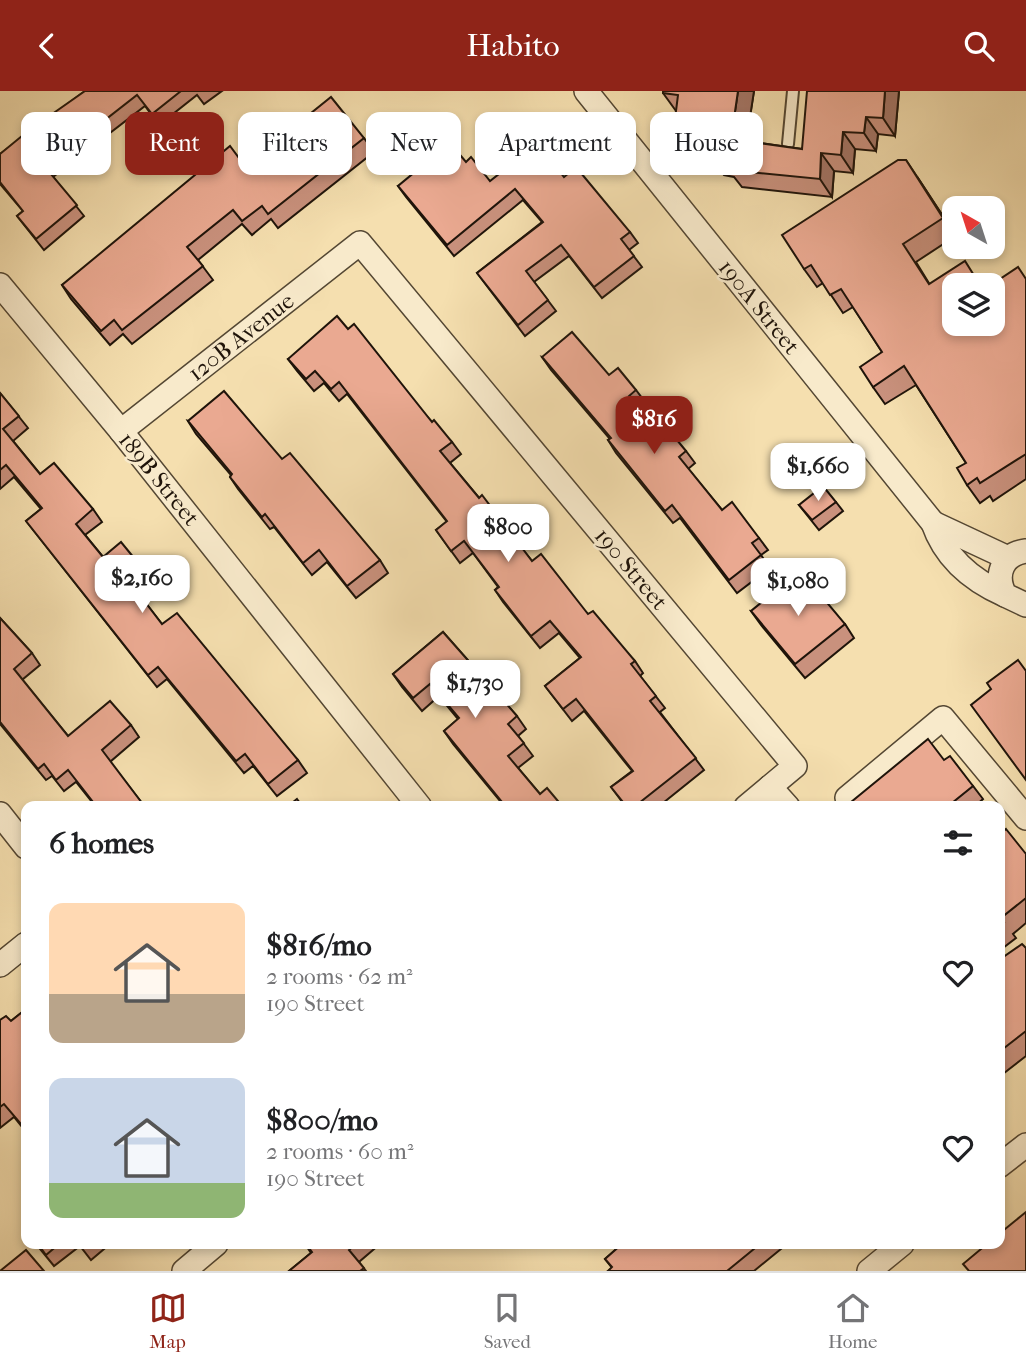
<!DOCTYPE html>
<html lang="en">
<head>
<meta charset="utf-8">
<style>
  :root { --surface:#fff; --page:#f6f6f6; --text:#202124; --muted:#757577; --line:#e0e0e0; --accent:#8f2418 }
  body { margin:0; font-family:"IM FELL French Canon",serif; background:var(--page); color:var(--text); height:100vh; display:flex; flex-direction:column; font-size:26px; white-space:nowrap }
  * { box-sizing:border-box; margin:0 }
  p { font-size:23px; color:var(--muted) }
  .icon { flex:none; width:38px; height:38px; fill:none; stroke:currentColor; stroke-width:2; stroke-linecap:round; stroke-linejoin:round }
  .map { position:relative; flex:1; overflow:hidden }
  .side { position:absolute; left:21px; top:710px; width:984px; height:448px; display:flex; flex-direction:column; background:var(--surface); border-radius:14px; box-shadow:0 4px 10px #0003 }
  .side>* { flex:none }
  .hud { position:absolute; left:21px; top:21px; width:985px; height:63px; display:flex; gap:14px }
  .needle { width:46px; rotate:321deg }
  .tools { position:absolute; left:942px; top:105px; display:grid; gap:14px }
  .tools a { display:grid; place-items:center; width:63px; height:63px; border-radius:14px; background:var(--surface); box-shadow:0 4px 10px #0003; font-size:35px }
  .price { position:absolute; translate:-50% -60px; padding:0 16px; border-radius:14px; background:#fff; color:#222; font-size:23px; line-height:46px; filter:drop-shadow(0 2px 4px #0008) }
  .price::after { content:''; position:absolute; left:50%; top:42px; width:21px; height:16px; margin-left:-10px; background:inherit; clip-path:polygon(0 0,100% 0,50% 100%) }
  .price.on { background:var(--accent); color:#fff }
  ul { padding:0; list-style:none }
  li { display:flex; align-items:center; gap:21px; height:175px; padding:0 28px }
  li span { display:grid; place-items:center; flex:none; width:196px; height:140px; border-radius:14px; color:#555 }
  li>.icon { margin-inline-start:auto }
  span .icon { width:84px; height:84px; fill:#fffc; stroke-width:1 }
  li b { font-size:30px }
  h2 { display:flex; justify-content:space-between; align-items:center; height:84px; padding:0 28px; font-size:30px }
  .pill { padding:0 24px; border-radius:14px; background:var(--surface); box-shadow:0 4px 10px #0003; font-size:24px; line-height:63px }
  .pill.on { background:var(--accent); color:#fff }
  header { display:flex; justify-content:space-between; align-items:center; height:91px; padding:0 28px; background:var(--accent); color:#fff; font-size:32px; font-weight:600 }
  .tabs { display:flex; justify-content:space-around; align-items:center; height:98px; border-top:2px solid var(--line); background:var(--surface); font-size:19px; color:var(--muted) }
  .tabs a { display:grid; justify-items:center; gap:4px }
  .tabs .on { color:var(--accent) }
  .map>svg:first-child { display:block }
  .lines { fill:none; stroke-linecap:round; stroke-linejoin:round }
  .service-casing { stroke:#544733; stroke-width:14 }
  .minor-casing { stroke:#544733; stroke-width:26 }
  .service { stroke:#f8eacb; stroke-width:10 }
  .minor { stroke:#f8eacb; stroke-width:23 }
  .wall { fill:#c9917d; stroke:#1f140a; stroke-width:2 }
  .shaded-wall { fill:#a47666; stroke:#1f140a; stroke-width:2 }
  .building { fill:#eaa991; stroke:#1f140a; stroke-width:2 }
  .labels { text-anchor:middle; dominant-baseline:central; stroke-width:5; stroke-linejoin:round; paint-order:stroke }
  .street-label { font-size:23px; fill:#1f140a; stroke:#f8eacb }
</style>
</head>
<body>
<header><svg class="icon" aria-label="back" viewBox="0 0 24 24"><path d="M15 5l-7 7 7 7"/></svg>Habito<svg class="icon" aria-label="search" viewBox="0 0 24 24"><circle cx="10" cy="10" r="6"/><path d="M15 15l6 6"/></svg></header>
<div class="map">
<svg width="1026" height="1180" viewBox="0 0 1026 1180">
  <rect width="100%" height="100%" fill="#f5dfaf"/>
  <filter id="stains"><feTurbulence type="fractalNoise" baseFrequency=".00286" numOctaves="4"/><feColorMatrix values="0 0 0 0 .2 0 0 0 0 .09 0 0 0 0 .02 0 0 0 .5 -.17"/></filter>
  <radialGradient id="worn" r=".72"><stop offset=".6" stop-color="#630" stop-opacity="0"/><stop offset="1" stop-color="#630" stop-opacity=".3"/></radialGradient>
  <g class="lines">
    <!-- service casing -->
    <g class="service-casing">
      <polyline id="service" points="788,53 793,0"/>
    </g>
    <!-- minor casing -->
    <g class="minor-casing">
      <g id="minor">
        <path d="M586,0L933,432C945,467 971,489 1005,504"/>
        <polyline points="0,194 121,340 420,716"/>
        <polyline points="121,340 360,152 795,675 746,716"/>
        <polyline points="933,432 1008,467"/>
        <path d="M1026,460C1003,463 994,483 1005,504L1026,514"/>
        <polyline points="770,696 788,716"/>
        <polyline points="847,707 943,627 1026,727"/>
        <polyline points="0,723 26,756"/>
        <polyline points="0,874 26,853"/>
        <polyline points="999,1075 1026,1054"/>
        <polyline points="184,1180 216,1153"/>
        <polyline points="869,1180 902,1153"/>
      </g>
    </g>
    <!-- service -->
    <use href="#service" class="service"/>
    <!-- minor -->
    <use href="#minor" class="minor"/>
  </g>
  <!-- wall -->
  <g class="wall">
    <polygon points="85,0 222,0 204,13 197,4 159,34 145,15 53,86 84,125 44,159 17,125 23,120 0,93 0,63"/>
    <polygon points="663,0 754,0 746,50 802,58 899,0 895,45 878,43 876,60 855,58 853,82 834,80 832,106 742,96 734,86 724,84 701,51 701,48 687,46 675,28 676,20 663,2"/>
    <polygon points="364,47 374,61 278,137 271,128 252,144 242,133 198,169 213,189 132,253 123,243 110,254 71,208 62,194 242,71 259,64"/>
    <polygon points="466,71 490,90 564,86 630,141 638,152 629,159 642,176 602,207 569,165 534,191 556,220 525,245 477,182 542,131 523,109 454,165 406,106 398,95"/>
    <polygon points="918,87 954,142 954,146 916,171 954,233 1026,187 1026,388 993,410 990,405 980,412 967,394 966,372 916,294 885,313 873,296 882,261 853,216 843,222 823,192 817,196 804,178"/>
    <polygon points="348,238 432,331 452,351 461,363 450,372 532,470 588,523 635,570 643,582 640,585 665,617 660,621 704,679 658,716 626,716 611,696 632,680 584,620 572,630 545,595 580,567 559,542 540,557 503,511 495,499 498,496 473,462 460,472 436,439 447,431 347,303 339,310 324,292 314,300 297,280 288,268"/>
    <polygon points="542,266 609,284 636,299 645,311 639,317 661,344 686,360 695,372 688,378 722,419 759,447 768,459 761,464 770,477 737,502 680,427 673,432 616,362 608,349 610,348 551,279"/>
    <polygon points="0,302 28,337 13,350 40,383 93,418 102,431 85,444 103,466 143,478 152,490 138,502 162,533 298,669 307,682 277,705 253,675 244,682 167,588 157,596 26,430 41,418 14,386 0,398"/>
    <polygon points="188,330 282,368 380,469 388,482 356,507 327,471 312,484 274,436 270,438 238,398 230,386 231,384 196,343"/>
    <polygon points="836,411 843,420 819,439 799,414"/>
    <polygon points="751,520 845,533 854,547 805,587 761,534"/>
    <polygon points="0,527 32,562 40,574 22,589 68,645 131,634 139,646 110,671 145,716 96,716 76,691 64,700 52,685 46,689 0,633"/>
    <polygon points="443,541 517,625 526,638 518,645 533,665 518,677 540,703 563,716 505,716 453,653 444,640 458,628 439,605 422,620 402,596 393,583"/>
    <polygon points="944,669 973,695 983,708 974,716 845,716"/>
    <polygon points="999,744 1026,763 1026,832 1013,843 1016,847 999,860"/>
    <polygon points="1026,857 1026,965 999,986 999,869"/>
    <polygon points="26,918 26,1041 14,1026 0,1037 0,929 11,930"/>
    <polygon points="36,1153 110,1153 91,1169 80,1155 54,1175"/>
    <polygon points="305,1153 380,1153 359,1171 366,1180 289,1180 311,1162"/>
    <polygon points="622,1153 787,1153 754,1180 608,1180 612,1177 605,1168"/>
  </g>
  <!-- shaded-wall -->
  <g class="shaded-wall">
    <polygon points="738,0 754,0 744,66 731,48"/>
    <polygon points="885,0 899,0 895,45 883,27"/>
    <polygon points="866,26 878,43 876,60 864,42"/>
    <polygon points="843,41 855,58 853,82 841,64"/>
    <polygon points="821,62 834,80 832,106 820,88"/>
    <polygon points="906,69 918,87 954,142 943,127"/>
  </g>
  <!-- building -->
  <g class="building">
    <polygon points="85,0 181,0 152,23 137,4 45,76 77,114 36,148 17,125 23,120 0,91 0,63 28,40"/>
    <polygon points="663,0 738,0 731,48 802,58 807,0 885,0 883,27 866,26 864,42 843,41 841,64 821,62 820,88 729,79 730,69 712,66 714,53 701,51 704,32 675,28 678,4 663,2"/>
    <polygon points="331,6 364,47 268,123 262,115 242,130 233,119 187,156 203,175 122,239 114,229 101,240 62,194 230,55 242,71 255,60 259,64"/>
    <polygon points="450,52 466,71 471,66 490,90 538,52 564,86 576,76 630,141 621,148 634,165 594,196 561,154 526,180 548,209 518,234 477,182 543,131 515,98 447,154 398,95"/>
    <polygon points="898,69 906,69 943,127 903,153 929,193 965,170 980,194 954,194 954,233 992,233 992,194 991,194 1018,176 1026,188 1026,363 980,392 977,387 967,394 957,377 966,372 904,275 873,296 860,276 882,261 841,198 830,204 811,174 804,178 782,144"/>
    <polygon points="337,225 348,238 354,233 432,331 434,329 452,351 440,360 479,407 482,404 532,470 541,463 588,523 593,520 635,570 631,573 656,605 650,610 696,667 634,716 627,716 611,696 633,680 576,608 563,618 545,595 581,566 550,530 531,545 495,499 499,496 464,450 451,460 436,439 447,430 339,291 331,298 315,280 306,288 288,268"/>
    <polygon points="572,241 609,284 618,277 636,299 629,305 661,344 668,338 686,360 679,366 722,419 732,411 759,447 752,452 761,464 729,489 672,414 665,420 608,349 611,347 542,266"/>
    <polygon points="224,300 282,368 290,362 380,469 347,495 319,459 303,472 265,423 262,426 230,386 232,383 188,330"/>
    <polygon points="0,302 19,325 3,338 40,383 54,372 93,418 76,433 103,466 121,451 143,478 129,490 162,533 177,522 298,669 268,693 245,663 236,670 158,576 148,584 26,430 42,417 6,374 0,379"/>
    <polygon points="823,395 836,411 812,429 799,414"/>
    <polygon points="795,484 804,484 845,533 795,573 751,520"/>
    <polygon points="0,527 32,562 14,578 68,645 110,610 131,634 102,659 145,716 97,716 68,679 56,689 44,673 38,678 0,631"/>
    <polygon points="443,541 517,625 508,633 524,652 508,665 540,703 547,697 563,716 506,716 444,640 459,627 430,593 413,607 393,583"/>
    <polygon points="1018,569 1026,580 1026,689 971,614 991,598 987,592"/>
    <polygon points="928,648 944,669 950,665 973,695 947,716 845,716"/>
    <polygon points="297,708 303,716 287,716"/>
    <polygon points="1006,738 1026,763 1026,807 1001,827 1004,831 999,835 999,744"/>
    <polygon points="1022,853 1026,857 1026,940 999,961 999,869"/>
    <polygon points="26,918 26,1039 4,1013 0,1016 0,929 6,925 11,930"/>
    <polygon points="1026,1121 1026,1180 969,1180 963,1173 987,1153 999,1153 999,1143"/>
    <polygon points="38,1153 59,1153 46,1164"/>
    <polygon points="306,1153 356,1153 349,1159 364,1177 360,1180 289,1180 312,1161"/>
    <polygon points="622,1153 760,1153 727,1180 608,1180 612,1176 605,1168"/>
    <polygon points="26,1159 44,1180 0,1180"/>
  </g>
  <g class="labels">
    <!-- street labels -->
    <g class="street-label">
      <text transform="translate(759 216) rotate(51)">190A Street</text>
      <text transform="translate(241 246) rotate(-38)">120B Avenue</text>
      <text transform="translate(159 388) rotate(51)">189B Street</text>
      <text transform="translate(631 478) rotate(50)">190 Street</text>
    </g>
  </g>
  <rect width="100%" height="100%" filter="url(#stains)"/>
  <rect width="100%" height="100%" fill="url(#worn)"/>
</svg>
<div class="tools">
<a><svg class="needle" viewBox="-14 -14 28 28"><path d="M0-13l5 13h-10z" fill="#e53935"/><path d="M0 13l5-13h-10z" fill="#757577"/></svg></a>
<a><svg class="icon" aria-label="layers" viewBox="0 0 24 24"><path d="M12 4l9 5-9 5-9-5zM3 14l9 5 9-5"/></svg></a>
</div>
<b class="price on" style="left:654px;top:365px">$816</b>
<b class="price" style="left:818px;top:412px">$1,660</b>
<b class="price" style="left:508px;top:473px">$800</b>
<b class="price" style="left:142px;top:524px">$2,160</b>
<b class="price" style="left:798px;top:527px">$1,080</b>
<b class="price" style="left:475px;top:629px">$1,730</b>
<div class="hud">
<a class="pill">Buy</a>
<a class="pill on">Rent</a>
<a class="pill">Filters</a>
<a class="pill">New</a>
<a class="pill">Apartment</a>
<a class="pill">House</a>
</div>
<section class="side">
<h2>6 homes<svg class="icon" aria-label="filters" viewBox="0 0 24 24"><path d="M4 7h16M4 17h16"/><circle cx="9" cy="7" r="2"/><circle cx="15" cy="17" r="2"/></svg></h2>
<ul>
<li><span style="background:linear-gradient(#ffd9b3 65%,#b9a48a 0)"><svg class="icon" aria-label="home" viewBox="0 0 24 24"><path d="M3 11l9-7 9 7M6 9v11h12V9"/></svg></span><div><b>$816/mo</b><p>2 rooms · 62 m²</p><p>190 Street</p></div><svg class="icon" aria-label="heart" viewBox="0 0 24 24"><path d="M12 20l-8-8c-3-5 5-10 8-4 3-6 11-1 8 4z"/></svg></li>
<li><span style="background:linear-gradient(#c9d6e8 75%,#8fb573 0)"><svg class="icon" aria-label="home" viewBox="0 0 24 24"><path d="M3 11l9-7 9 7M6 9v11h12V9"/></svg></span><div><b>$800/mo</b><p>2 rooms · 60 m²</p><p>190 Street</p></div><svg class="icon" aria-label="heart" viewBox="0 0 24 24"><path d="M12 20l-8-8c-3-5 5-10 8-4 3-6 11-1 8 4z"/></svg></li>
</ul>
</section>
</div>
<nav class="tabs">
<a class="on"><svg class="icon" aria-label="map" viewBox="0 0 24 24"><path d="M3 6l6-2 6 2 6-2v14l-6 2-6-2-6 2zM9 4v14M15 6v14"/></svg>Map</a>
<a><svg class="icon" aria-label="saved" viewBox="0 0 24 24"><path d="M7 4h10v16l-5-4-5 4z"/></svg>Saved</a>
<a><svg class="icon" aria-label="home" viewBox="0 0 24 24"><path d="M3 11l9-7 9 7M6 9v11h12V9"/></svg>Home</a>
</nav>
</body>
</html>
